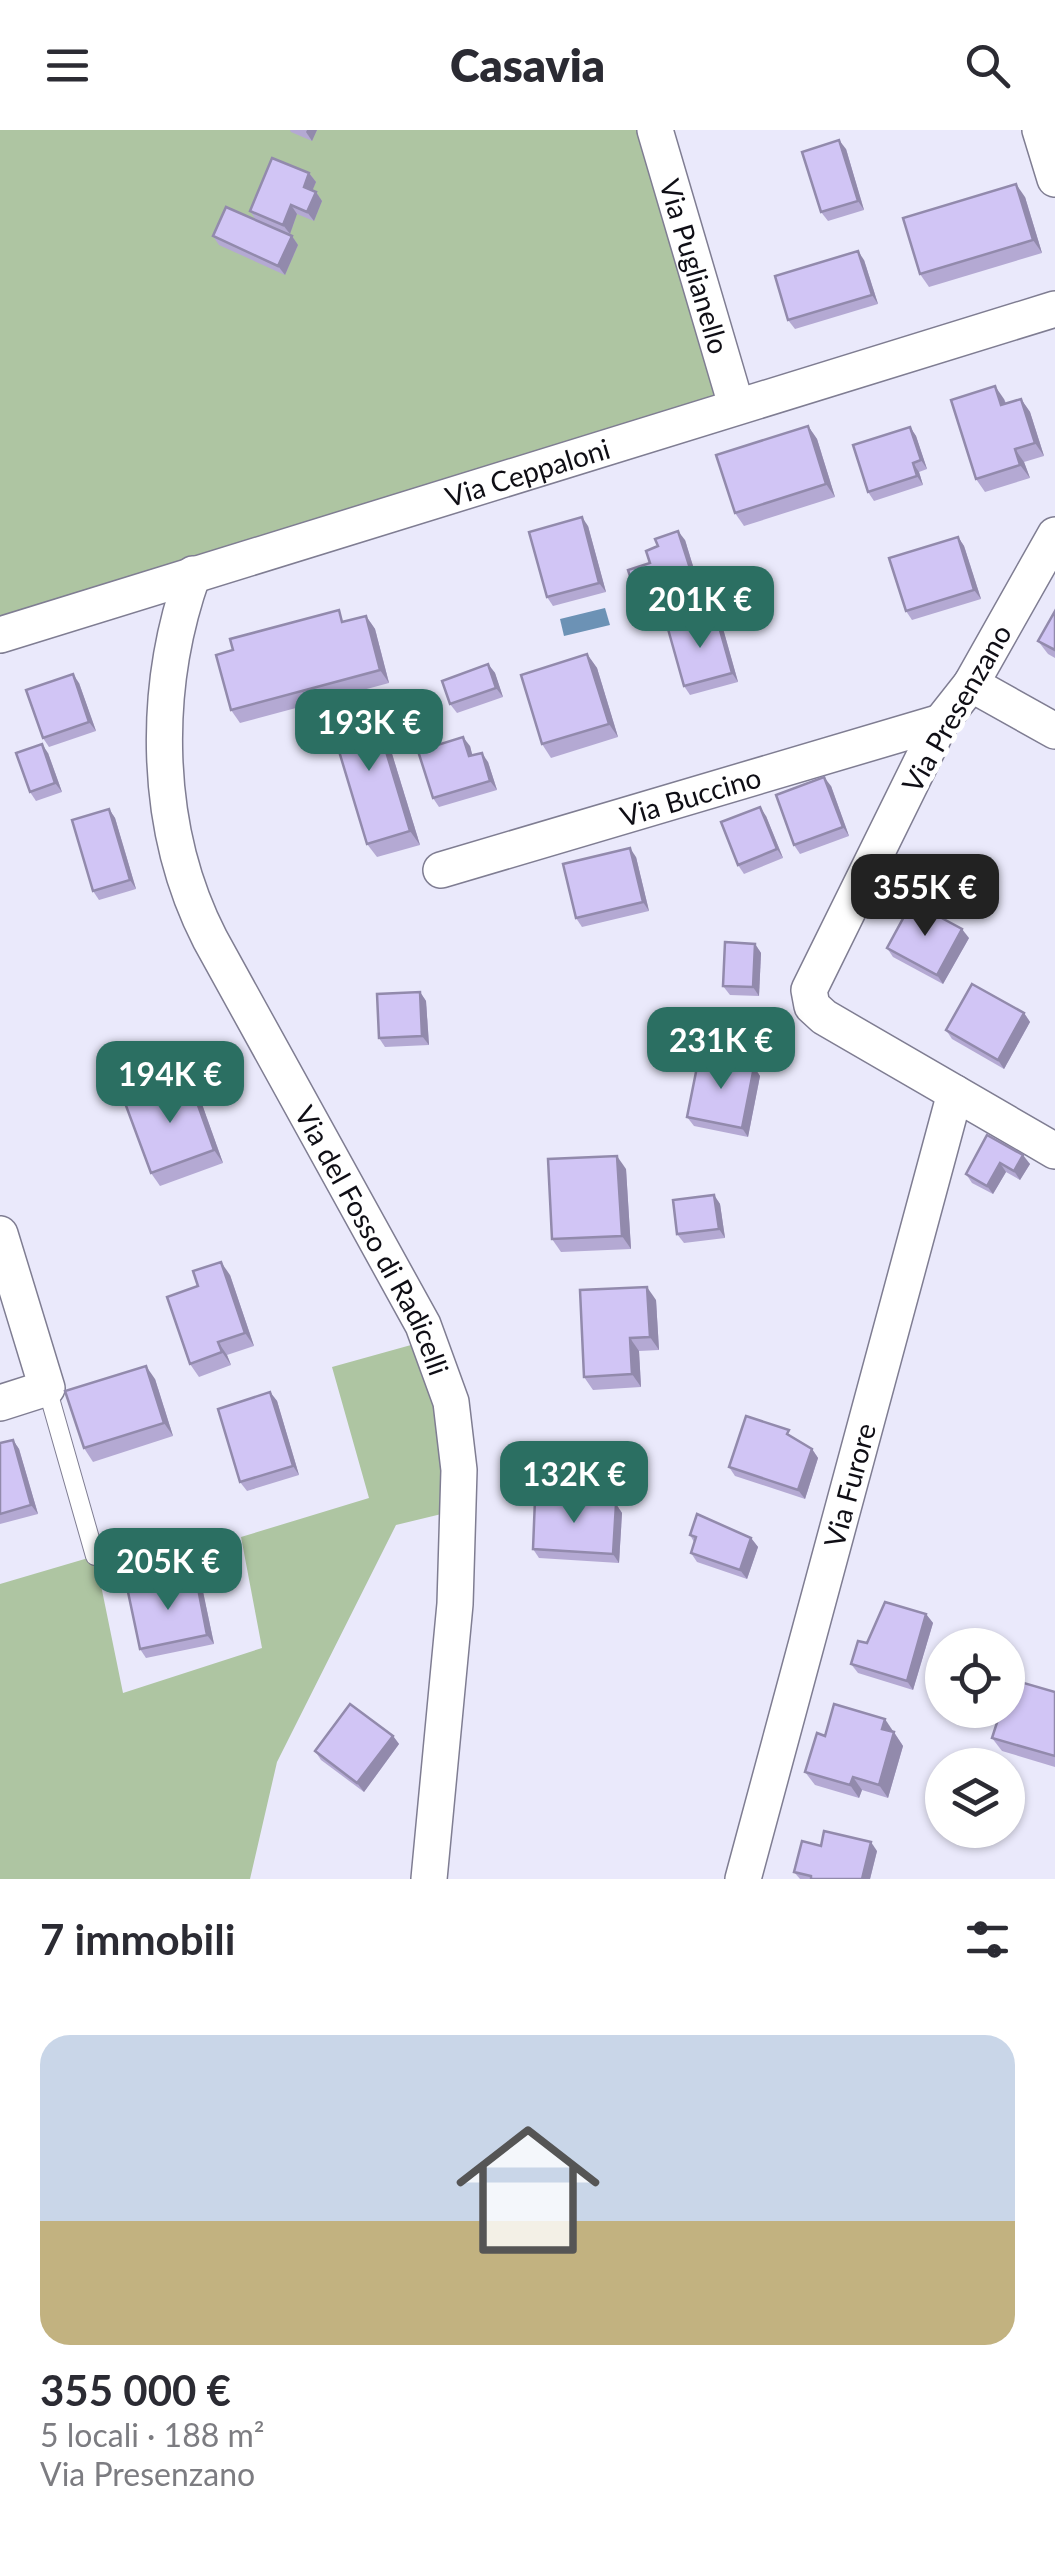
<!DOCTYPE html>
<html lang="it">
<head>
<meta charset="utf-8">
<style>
  :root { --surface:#fff; --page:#f7f7f7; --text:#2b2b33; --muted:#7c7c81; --line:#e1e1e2; --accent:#2b6f62 }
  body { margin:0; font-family:Lato,sans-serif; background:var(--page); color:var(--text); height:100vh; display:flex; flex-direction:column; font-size:38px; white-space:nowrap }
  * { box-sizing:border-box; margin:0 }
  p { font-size:32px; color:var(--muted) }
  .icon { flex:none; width:55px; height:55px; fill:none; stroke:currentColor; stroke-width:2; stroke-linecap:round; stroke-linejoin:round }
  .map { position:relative; height:1749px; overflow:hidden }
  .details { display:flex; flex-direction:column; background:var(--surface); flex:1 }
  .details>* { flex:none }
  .tools { position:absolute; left:925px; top:1498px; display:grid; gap:20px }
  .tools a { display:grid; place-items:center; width:100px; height:100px; border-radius:50%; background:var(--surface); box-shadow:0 2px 8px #0004; font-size:50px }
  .price { position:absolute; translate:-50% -85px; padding:0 22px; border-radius:20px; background:var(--accent); color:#fff; font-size:32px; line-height:65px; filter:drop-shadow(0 2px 5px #0008) }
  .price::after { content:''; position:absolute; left:50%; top:60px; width:30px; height:22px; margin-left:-15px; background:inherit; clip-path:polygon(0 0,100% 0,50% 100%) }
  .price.on { background:#222; color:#fff }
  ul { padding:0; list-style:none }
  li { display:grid; align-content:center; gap:20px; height:530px; padding:0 40px }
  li+li { border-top:2px solid var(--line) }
  li span { display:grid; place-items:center; height:310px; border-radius:30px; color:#555 }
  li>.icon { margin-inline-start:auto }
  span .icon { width:180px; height:180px; fill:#fffc; stroke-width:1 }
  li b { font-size:42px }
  h2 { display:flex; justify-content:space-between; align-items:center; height:120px; padding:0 40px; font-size:42px }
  header { display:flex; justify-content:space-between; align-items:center; height:130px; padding:0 40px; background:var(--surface); font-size:45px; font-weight:800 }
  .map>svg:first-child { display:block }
  .green { fill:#aec5a2 }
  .water { fill:#6c92b5 }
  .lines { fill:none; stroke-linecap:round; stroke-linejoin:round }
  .service-casing { stroke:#7f7d92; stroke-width:20 }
  .minor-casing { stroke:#7f7d92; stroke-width:38 }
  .service { stroke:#fff; stroke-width:18 }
  .minor { stroke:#fff; stroke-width:35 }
  .wall { fill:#b4a9d3 }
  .shaded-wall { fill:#928aac }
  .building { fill:#d1c5f5; stroke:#928aac; stroke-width:2.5 }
  .labels { text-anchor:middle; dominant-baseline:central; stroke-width:10; stroke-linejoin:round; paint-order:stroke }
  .street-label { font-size:28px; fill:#0f0e15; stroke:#fff }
</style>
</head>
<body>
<header><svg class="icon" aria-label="menu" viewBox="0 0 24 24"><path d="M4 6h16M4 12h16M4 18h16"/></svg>Casavia<svg class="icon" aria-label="search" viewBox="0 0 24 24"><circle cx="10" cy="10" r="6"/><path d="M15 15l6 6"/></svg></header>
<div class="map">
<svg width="1055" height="1749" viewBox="0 0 1055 1749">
  <rect width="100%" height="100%" fill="#eae9fb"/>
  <!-- green -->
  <g class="green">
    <polygon points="0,0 655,0 736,275 0,505"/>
    <polygon points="429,1210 458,1380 396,1395 277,1632 250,1749 0,1749 0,1454 95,1426 123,1563 262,1518 241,1407 369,1368 332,1237"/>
  </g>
  <!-- water -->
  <polygon class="water" points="605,478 610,495 564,506 560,489"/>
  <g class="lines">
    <!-- service casing -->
    <g class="service-casing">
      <polyline id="service" points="47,1258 95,1426"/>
    </g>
    <!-- minor casing -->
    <g class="minor-casing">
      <g id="minor">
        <path id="s1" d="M655,0L736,275"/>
        <polyline points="1040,0 1055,49"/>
        <polyline points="1055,405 971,554 941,592 809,860 812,876 824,887 1055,1021"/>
        <path id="s2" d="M193,444C152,559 153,698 210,809L423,1195L451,1272L459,1340L455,1474L429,1749"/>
        <path id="s3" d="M0,505L1055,179"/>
        <polyline points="971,554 1055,601"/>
        <path id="s4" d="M441,740L941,592"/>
        <polyline points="0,1104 47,1258 0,1273"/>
        <path id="s5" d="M743,1749L955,963"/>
      </g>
    </g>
    <!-- service -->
    <use href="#service" class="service"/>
    <!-- minor -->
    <use href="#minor" class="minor"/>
  </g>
  <!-- wall -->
  <g class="wall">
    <polygon points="290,0 317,0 312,11 291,2"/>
    <polygon points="846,19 864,80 828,91 821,82"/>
    <polygon points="309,43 316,52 312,61 316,62 322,71 314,91 297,84 290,104 256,90 250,81"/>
    <polygon points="1025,67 1042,123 929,157 920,144"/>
    <polygon points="213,106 292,106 298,115 285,145 219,115"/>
    <polygon points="864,130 878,174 795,199 788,190"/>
    <polygon points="1004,269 1006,273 1021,269 1030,282 1044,326 1024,332 1030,348 985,362 976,349"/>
    <polygon points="808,296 817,309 835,367 744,396 735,383"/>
    <polygon points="910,297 916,306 927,339 919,342 923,355 874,371 868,362"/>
    <polygon points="588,396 606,462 553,476 547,467"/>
    <polygon points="958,407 964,416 981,469 912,490 906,481"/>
    <polygon points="685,410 704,472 648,489 641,480 650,433"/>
    <polygon points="1055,481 1055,528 1048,524 1038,511"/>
    <polygon points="366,486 375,499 389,553 240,593 231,580 233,520"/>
    <polygon points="716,486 722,495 738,552 690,565 684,556"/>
    <polygon points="587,524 597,538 618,607 551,628 542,614"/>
    <polygon points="488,534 495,543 503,567 457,583 450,574"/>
    <polygon points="79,553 96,601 49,617 43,608"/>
    <polygon points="372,575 381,588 420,715 377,727 367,714"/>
    <polygon points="470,616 472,625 488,632 497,660 439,677 433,668"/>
    <polygon points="48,623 62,662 36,671 30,662"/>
    <polygon points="831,656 849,706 800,724 794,715"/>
    <polygon points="109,679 115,688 136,759 99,770 93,761"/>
    <polygon points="766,686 783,728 744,744 738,735"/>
    <polygon points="636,727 649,781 582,797 576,788"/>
    <polygon points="969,808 943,854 893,827 887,818"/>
    <polygon points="755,814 761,823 759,866 730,865 723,856"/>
    <polygon points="420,862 426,871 429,915 385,917 379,908"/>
    <polygon points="1024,883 1030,892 1004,939 952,909 946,900"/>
    <polygon points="754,937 760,946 748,1007 694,996 687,987"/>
    <polygon points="189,950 198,963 223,1033 160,1056 151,1043"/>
    <polygon points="987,1005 1030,1034 1020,1050 1006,1042 993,1064 972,1053 966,1044"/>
    <polygon points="626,1039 631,1119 561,1122 552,1109"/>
    <polygon points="714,1065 720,1074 725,1108 684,1113 677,1104"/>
    <polygon points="230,1145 254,1216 227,1225 231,1235 199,1247 190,1234"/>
    <polygon points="656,1170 659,1220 639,1221 641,1257 593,1260 584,1247"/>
    <polygon points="155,1249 173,1306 93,1332 84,1318"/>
    <polygon points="270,1262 277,1271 299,1345 247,1361 240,1352"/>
    <polygon points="795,1309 812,1319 818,1328 805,1369 735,1346 729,1337"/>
    <polygon points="13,1310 19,1319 38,1384 0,1394 0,1313"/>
    <polygon points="616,1374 622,1383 619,1433 539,1428 533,1419"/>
    <polygon points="690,1405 751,1408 758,1417 747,1449 697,1432 691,1423 694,1412"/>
    <polygon points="196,1448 202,1457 214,1514 146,1528 140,1519"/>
    <polygon points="926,1484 933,1493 913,1560 858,1543 851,1534 867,1513"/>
    <polygon points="1055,1562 1055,1637 1002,1621 992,1608"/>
    <polygon points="894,1602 903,1616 888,1668 862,1660 859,1668 815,1655 805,1642 825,1606"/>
    <polygon points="393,1606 399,1614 364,1662 321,1630 315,1621"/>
    <polygon points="821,1716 877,1721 870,1749 800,1749 794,1742"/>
  </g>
  <!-- shaded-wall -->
  <g class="shaded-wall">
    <polygon points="307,0 317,0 312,11 306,2"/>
    <polygon points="839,10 846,19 864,80 858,71"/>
    <polygon points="309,43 316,52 310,66 304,57"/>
    <polygon points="1016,54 1025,67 1042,123 1033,110"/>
    <polygon points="316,62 322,71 314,91 307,82"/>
    <polygon points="291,75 297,84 290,104 283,95"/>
    <polygon points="292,106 298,115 285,145 278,136"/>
    <polygon points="858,121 864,130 878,174 872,165"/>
    <polygon points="995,256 1004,269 1010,288 1001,275"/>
    <polygon points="1021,269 1030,282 1044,326 1035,313"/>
    <polygon points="808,296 817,309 835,367 826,354"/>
    <polygon points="910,297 916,306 927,339 921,330"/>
    <polygon points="1015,319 1024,332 1030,348 1020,335"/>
    <polygon points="913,333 919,342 923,355 917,346"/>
    <polygon points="582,387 588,396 606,462 599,453"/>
    <polygon points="678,401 685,410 704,472 698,463"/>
    <polygon points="958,407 964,416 981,469 974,460"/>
    <polygon points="366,486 375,499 389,553 380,540"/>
    <polygon points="716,486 722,495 738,552 732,543"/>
    <polygon points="587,524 597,538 618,607 609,594"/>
    <polygon points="488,534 495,543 503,567 496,558"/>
    <polygon points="73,544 79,553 96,601 89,592"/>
    <polygon points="372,575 381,588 420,715 410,701"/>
    <polygon points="463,607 470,616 475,635 469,626"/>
    <polygon points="42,614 48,623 62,662 55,653"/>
    <polygon points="482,623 488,632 497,660 490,651"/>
    <polygon points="824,647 831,656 849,706 843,697"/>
    <polygon points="760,677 766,686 783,728 777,719"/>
    <polygon points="109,679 115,688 136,759 130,750"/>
    <polygon points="630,718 636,727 649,781 643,772"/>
    <polygon points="962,799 969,808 943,854 937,845"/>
    <polygon points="755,814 761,823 759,866 753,857"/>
    <polygon points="420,862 426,871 429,915 422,906"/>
    <polygon points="1024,883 1030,892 1004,939 998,930"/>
    <polygon points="754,937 760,946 748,1007 742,998"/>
    <polygon points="189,950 198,963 223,1033 214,1020"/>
    <polygon points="1023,1025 1030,1034 1020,1050 1014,1041"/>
    <polygon points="617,1026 626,1039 631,1119 622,1106"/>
    <polygon points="1000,1033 1006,1042 993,1064 987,1056"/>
    <polygon points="714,1065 720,1074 725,1108 719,1099"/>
    <polygon points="221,1132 230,1145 254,1216 245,1203"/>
    <polygon points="647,1157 656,1170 659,1220 650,1207"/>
    <polygon points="630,1208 639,1221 641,1257 632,1244"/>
    <polygon points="218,1212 227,1225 231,1235 222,1222"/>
    <polygon points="146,1236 155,1249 173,1306 164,1293"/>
    <polygon points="270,1262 277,1271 299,1345 293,1336"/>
    <polygon points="13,1310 19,1319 38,1384 31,1375"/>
    <polygon points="812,1319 818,1328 805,1369 798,1360"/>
    <polygon points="616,1374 622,1383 619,1433 613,1424"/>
    <polygon points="751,1408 758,1417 747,1449 740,1440"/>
    <polygon points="196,1448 202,1457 214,1514 207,1505"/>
    <polygon points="926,1484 933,1493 913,1560 907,1551"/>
    <polygon points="885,1589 903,1616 888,1668 879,1655 882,1599"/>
    <polygon points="393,1606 399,1614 364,1662 357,1653"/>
    <polygon points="853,1647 862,1660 859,1668 850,1655"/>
    <polygon points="871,1712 877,1721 870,1749 862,1749"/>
  </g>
  <!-- building -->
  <g class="building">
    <polygon points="839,10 858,71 821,82 802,22"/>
    <polygon points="272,28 309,43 304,57 316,62 307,82 291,75 283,95 250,81"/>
    <polygon points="1016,54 1033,110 920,144 903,88"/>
    <polygon points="226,77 292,106 278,136 213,106"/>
    <polygon points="858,121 872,165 788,190 775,146"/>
    <polygon points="995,256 1001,275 1021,269 1035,313 1015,319 1020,335 976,349 951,270"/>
    <polygon points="808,296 826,354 735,383 716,325"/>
    <polygon points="910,297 921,330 913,333 917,346 868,362 853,315"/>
    <polygon points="582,387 599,453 547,467 529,402"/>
    <polygon points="678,401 698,463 641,480 628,440 650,433 646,421 658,416 655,409"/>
    <polygon points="958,407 974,460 906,481 889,428"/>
    <polygon points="339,480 342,492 366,486 380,540 231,580 216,525 233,520 230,509"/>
    <polygon points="1055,481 1055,520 1038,511"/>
    <polygon points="716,486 732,543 684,556 668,499"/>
    <polygon points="587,524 609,594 542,614 521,545"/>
    <polygon points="488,534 496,558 450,574 442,551"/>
    <polygon points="73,544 89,592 43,608 26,560"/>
    <polygon points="372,575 410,701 367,714 329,588"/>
    <polygon points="463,607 469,626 482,623 490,651 433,668 418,621"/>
    <polygon points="42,614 55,653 30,662 16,623"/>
    <polygon points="824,647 843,697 794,715 776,665"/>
    <polygon points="760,677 777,719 738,735 721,692"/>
    <polygon points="109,679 130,750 93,761 72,690"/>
    <polygon points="630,718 643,772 576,788 563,734"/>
    <polygon points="912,772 962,799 937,845 887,818"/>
    <polygon points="725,812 755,814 753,857 723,856"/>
    <polygon points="972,854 1024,883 998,930 946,900"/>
    <polygon points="420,862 422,906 379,908 377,864"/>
    <polygon points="699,927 754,937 742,998 687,987"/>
    <polygon points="189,950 214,1020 151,1043 125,973"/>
    <polygon points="987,1005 1023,1025 1014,1041 1000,1033 987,1056 966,1044"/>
    <polygon points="617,1026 622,1106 552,1109 548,1029"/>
    <polygon points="714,1065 719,1099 677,1104 673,1070"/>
    <polygon points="221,1132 245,1203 218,1212 222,1222 190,1234 167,1167 198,1156 193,1141"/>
    <polygon points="647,1157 650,1207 630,1208 632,1244 584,1247 580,1160"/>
    <polygon points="146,1236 164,1293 84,1318 65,1261"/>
    <polygon points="270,1262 293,1336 240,1352 218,1279"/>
    <polygon points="746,1286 789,1300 787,1304 812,1319 798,1360 729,1337"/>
    <polygon points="13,1310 31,1375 0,1384 0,1313"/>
    <polygon points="535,1369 616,1374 613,1424 533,1419"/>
    <polygon points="697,1384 751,1408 740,1440 691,1423 696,1407 690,1405"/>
    <polygon points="196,1448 207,1505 140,1519 128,1462"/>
    <polygon points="885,1472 926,1484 907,1551 851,1534 858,1511 867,1513"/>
    <polygon points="1010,1549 1055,1562 1055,1626 992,1608 1001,1580 1008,1580 1008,1557"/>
    <polygon points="350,1574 393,1606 357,1653 315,1621"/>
    <polygon points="834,1574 885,1589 882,1599 894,1602 879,1655 853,1647 850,1655 805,1642 817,1603 825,1606"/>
    <polygon points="824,1701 871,1712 862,1749 811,1749 811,1746 794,1742 802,1711 821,1716"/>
  </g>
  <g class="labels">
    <!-- street labels -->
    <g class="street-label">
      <text stroke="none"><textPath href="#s1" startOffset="142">Via Puglianello</textPath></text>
      <text stroke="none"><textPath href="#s3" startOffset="552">Via Ceppaloni</textPath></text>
      <text transform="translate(956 578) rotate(-60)">Via Presenzano</text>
      <text stroke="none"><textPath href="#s4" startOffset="260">Via Buccino</textPath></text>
      <text stroke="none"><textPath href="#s2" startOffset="718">Via del Fosso di Radicelli</textPath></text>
      <text stroke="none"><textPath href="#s5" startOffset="408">Via Furore</textPath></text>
    </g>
  </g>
</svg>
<div class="tools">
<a><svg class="icon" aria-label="locate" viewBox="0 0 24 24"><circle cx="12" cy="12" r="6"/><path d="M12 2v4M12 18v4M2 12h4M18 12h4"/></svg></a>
<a><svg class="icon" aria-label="layers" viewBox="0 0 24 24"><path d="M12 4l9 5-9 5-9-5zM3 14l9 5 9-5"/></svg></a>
</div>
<b class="price" style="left:700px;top:521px">201K €</b>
<b class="price" style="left:369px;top:644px">193K €</b>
<b class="price on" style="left:925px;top:809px">355K €</b>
<b class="price" style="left:721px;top:962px">231K €</b>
<b class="price" style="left:170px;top:996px">194K €</b>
<b class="price" style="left:574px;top:1396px">132K €</b>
<b class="price" style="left:168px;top:1483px">205K €</b>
</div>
<section class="details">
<h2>7 immobili<svg class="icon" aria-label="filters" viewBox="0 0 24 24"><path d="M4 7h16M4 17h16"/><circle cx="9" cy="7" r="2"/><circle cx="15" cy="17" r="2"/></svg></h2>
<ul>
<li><span style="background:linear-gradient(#c9d6e8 60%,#c2b280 0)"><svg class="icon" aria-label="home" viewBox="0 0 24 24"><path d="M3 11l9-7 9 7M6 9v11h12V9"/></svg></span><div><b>355 000 €</b><p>5 locali · 188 m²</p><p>Via Presenzano</p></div></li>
</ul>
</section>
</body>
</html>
